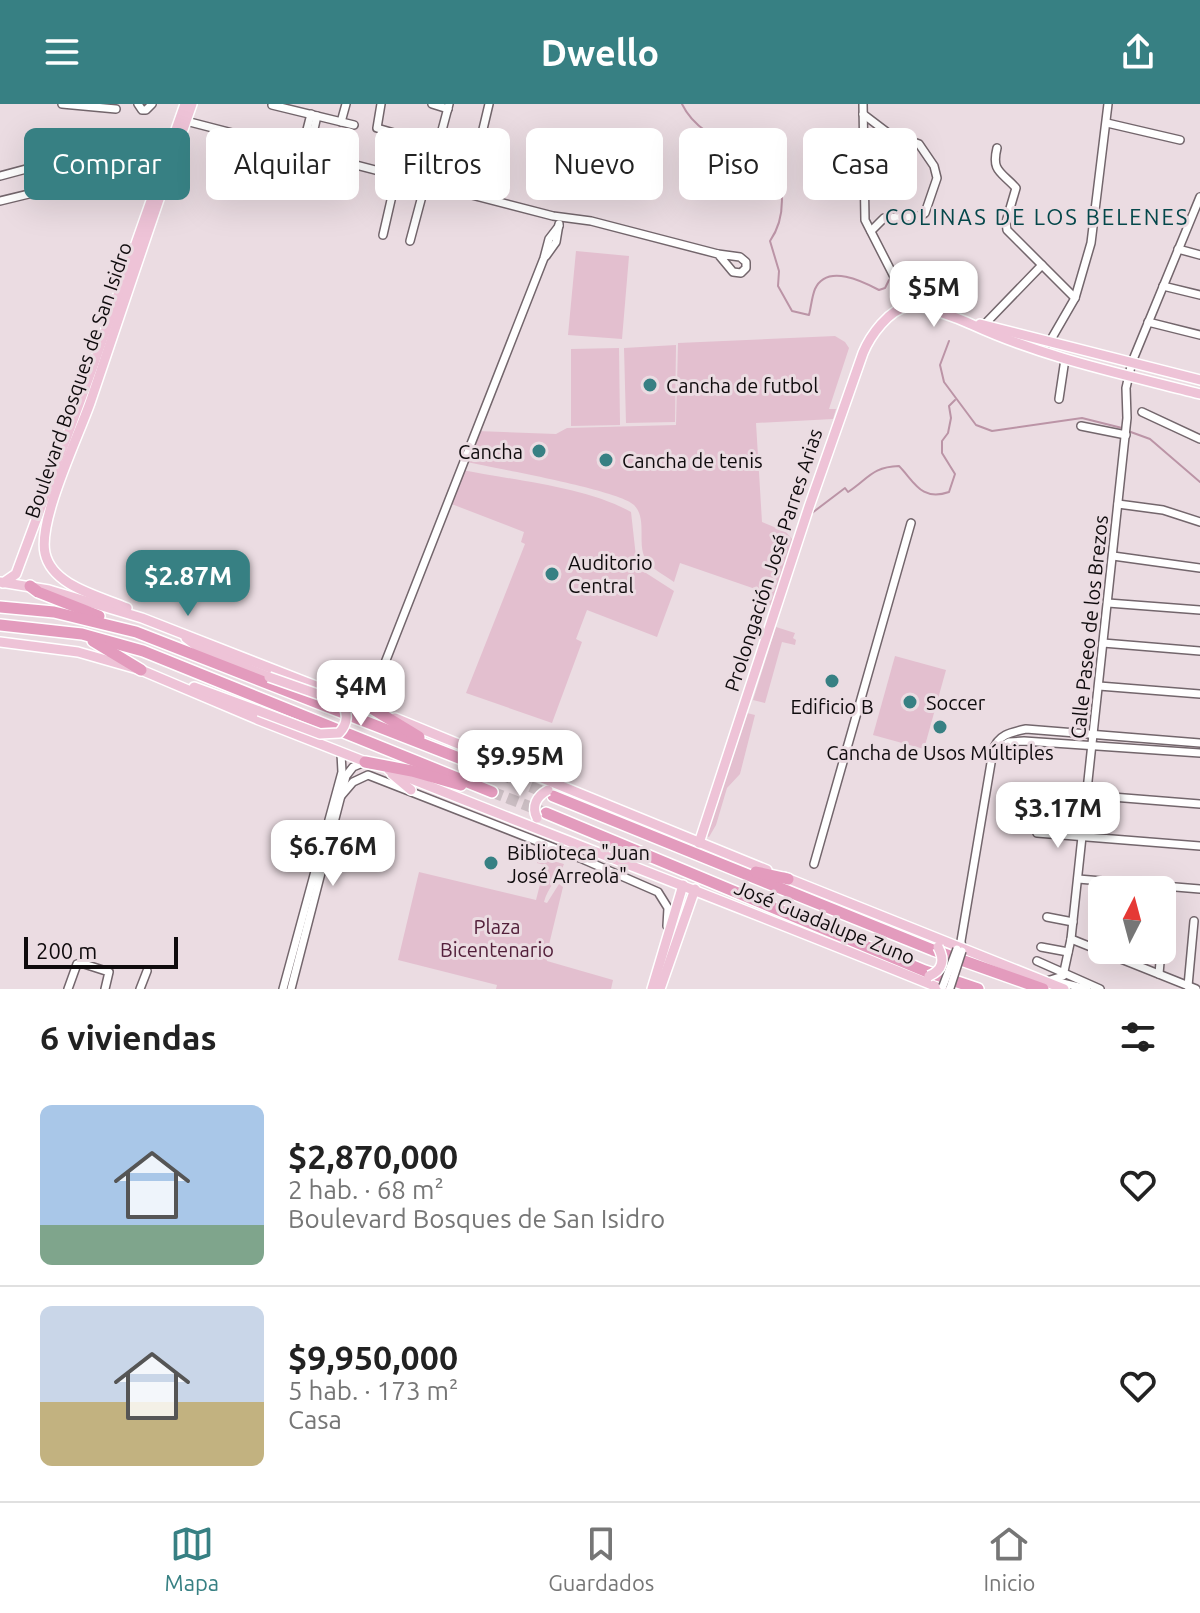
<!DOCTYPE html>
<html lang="es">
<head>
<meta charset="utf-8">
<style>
  :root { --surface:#fff; --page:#f6f6f6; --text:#222; --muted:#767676; --line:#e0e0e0; --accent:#378083 }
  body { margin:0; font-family:Ubuntu,sans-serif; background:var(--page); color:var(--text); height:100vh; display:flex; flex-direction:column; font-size:30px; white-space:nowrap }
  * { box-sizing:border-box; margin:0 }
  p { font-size:26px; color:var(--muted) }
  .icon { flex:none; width:44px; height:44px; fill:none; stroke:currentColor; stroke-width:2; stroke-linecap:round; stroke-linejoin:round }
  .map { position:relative; height:885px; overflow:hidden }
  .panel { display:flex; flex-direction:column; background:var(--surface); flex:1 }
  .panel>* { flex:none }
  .banner { position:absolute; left:24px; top:24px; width:1152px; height:72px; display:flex; gap:16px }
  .needle { width:52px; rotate:6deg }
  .tools { position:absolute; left:1088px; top:772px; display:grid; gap:16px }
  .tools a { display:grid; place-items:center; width:88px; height:88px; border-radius:12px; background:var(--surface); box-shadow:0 8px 32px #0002; font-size:40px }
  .scale { position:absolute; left:24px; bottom:20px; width:154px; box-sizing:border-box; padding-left:8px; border:4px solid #0f0b0d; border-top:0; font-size:22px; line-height:28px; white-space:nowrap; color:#0f0b0d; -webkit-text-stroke:6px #ebdce2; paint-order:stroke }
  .price { position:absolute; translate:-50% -68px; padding:0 18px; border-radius:16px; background:#fff; color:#222; font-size:26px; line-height:52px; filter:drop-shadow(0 2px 4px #0008) }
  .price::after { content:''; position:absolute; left:50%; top:48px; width:24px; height:18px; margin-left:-12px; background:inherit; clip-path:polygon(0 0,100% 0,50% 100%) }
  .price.on { background:var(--accent); color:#fff }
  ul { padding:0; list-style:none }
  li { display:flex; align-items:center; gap:24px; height:200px; padding:0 40px }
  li+li { border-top:2px solid var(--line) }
  li span { display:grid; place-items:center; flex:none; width:224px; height:160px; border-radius:12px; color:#555 }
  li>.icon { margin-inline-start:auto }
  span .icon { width:96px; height:96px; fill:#fffc; stroke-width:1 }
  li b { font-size:34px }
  h2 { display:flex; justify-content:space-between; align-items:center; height:96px; padding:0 40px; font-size:34px }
  .chip { padding:0 28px; border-radius:12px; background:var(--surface); box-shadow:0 8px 32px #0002; font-size:28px; line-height:72px }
  .chip.on { background:var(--accent); color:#fff }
  header { display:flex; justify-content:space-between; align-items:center; height:104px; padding:0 40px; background:var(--accent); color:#fff; font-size:36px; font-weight:600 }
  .tab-bar { display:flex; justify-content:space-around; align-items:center; height:112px; border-top:2px solid var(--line); background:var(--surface); font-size:22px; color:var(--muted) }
  .tab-bar a { display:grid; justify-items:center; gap:4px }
  .tab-bar .on { color:var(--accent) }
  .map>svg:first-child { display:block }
  .green { fill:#e3bfcf }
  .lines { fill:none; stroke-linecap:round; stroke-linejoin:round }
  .stream { stroke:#bb94a6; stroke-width:2 }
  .highway-tunnel { stroke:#cabdc2; stroke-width:11; stroke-dasharray:11 5.5; stroke-linecap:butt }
  .minor-casing { stroke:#73666c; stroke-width:10 }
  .major-casing { stroke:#fff; stroke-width:12 }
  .highway-casing { stroke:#fff; stroke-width:14 }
  .minor { stroke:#fff; stroke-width:7 }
  .major { stroke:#eec3d7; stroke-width:9 }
  .highway { stroke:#e39bbd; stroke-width:11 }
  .minor-bridge-casing { stroke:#73666c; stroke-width:10; stroke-linecap:butt }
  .major-bridge-casing { stroke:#fff; stroke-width:12; stroke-linecap:butt }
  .minor-bridge { stroke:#fff; stroke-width:7 }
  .major-bridge { stroke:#eec3d7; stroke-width:9 }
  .poi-dot { fill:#378083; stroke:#ebdce2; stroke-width:3 }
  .labels { text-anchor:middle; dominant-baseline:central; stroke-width:6; stroke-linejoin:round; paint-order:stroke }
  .street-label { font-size:20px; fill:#0f0b0d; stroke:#ebdce2 }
  .poi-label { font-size:20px; fill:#0f0b0d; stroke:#ebdce2; text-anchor:start }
  .park-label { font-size:20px; fill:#53203b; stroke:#ebdce2 }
  .neighbourhood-label { font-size:22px; letter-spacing:2px; fill:#04474a; stroke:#ebdce2 }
</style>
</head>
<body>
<header><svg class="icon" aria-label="menu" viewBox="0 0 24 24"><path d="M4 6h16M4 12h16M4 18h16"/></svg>Dwello<svg class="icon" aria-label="share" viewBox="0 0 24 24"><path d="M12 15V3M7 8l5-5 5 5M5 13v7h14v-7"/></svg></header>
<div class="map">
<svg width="1200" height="885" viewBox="0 0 1200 885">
  <rect width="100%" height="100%" fill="#ebdce2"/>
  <!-- green -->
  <g class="green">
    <path d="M596,62L603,72L601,83L588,92C577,90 572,85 571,74L577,75L580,66L595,67Z"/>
    <polygon points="576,147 629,152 622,235 568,231"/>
    <path d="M835,232L845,238L849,244L829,305H836L833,315L756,319L762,418L786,428L794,437L773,502L764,499V488L680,459L674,478C663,470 647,463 643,449C639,434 646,413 634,401C619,386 494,364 467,358L477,327L556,330L567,324L676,321L678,239Z"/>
    <polygon points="676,241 675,318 626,319 624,244"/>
    <polygon points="619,244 620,321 571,322 571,245"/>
    <path d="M462,366C512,376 587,383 631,408L636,453L626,461L646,469L674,487L657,533L587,506L576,535L582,538L552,619L466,589L525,440L521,438L524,428L449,399Z"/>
    <polygon points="776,523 795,529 793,534 796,536 795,541 782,538 765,599 753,596"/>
    <polygon points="895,552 946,566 924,645 873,631"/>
    <polygon points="747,609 755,611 740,670 727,684 716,721 709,733 706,732"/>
    <path d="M539,753L564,760C559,774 547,784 544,798L547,799L559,780L563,783L546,853L547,857L613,876L611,885H496L497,881L398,856L419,768L536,796L545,761L537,759Z"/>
  </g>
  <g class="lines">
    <!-- stream -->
    <g class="stream">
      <path d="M682,0C693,23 716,35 739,44C746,46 757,48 763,52C788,71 786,114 770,137L779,167L778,182L792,207L809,211C811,203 812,192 815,185C827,159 864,178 879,186L885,184L889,176"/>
      <path d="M905,173C937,156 941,161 974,167L975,182L959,208"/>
      <polyline points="949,237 940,261 944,278 976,321 992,327 1082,314 1122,324"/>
      <polyline points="1128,327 1150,335 1200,378"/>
      <path d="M812,409L845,384L848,388C869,374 872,363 899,362C914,377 921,398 949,388L955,370L942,349V337L948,329L951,314L949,302L955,296"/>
    </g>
    <!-- highway-tunnel -->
    <g class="highway-tunnel">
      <polyline points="500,670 553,692"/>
      <polyline points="492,688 546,709"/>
    </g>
    <!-- minor casing -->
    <g class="minor-casing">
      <g id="minor">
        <polyline points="62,0 116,5"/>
        <polyline points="138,0 142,6 146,6 152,0"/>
        <polyline points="381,0 377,24 425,38"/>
        <polyline points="432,0 448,5"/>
        <polyline points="863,0 865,116 909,202"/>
        <polyline points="272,1 354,21"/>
        <polyline points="863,10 888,29 919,40 934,62 937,74 925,109 921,112 884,114 871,127"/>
        <polyline points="182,16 553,112 591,117 718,150 740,153 746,158 746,164 741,169 733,168 718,150"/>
        <polyline points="341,18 346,0"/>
        <polyline points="1107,19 1180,36"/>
        <polyline points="425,38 441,30 449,0"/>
        <path d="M997,44C991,68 1002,68 1016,84L1006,118L1007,126L1075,194"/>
        <polyline points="302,45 311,10"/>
        <polyline points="309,47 317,12"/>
        <polyline points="0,72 112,42 126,44 166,67"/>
        <polyline points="418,75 425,38"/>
        <polyline points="468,88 489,0"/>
        <polyline points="0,97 119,68 136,68 162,78"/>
        <polyline points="383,131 397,70"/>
        <polyline points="410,137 426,77"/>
        <polyline points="1178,145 1200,151"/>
        <polyline points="546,152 556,138 559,120"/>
        <polyline points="1163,182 1200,191"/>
        <polyline points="1148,218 1200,231"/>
        <polyline points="982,223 1042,161"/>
        <polyline points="1049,239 1075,194 1091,139 1108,0"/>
        <polyline points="1059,295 1065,255"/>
        <polyline points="1142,308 1200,335"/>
        <polyline points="1081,322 1126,331"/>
        <polyline points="1118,400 1163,406 1200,418"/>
        <polyline points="1113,452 1200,464"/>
        <polyline points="1108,499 1200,506"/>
        <polyline points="1103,539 1200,547"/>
        <polyline points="1099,582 1200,590"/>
        <polyline points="368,602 544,154 549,135 559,122"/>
        <polyline points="993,647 1009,638 1024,637 1200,649"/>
        <polyline points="1087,691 1200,700"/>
        <polyline points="341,692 353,678 368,671 580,754 658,788 668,804 667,822"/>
        <polyline points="1037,729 1200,742"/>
        <polyline points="814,760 911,419"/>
        <polyline points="1078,775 1200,785"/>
        <polyline points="1047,813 1073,818"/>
        <polyline points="1162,833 1163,814"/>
        <polyline points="1071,835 1196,885"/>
        <polyline points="1041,843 1068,848"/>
        <polyline points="1100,846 1102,825"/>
        <path d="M962,847L961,837L993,647C997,631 1011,628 1026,625L1200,639"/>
        <polyline points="1037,857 1100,885"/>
        <polyline points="1159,870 1161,846"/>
        <polyline points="1047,877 1063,872 1071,835 1127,314 1126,284 1132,258 1200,93"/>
        <polyline points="1054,877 1087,885"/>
        <polyline points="1188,882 1194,817"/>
        <polyline points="68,885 77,860 81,859 109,868 105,885"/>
        <polyline points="140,885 147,867"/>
        <polyline points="283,885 342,668 341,649"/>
        <polyline points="291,885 346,672 353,663 365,658"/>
      </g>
    </g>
    <!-- major casing -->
    <g class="major-casing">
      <g id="major">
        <polyline points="104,71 154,89"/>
        <polyline points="980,220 1200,276"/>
        <polyline points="0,478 49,486 142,514 375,605"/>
        <polyline points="3,479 16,470 92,265 185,0"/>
        <path d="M127,504C99,492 52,482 45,449C38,416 78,333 90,299C124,199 157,99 192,0"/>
        <polyline points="186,534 199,544 269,573"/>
        <polyline points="0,538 78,548 141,566 259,616 371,660"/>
        <polyline points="194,583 259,607"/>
        <polyline points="395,614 767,766"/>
        <path d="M389,666C573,740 758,810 942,885"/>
        <polyline points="392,670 411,686"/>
        <path d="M699,739L809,403L863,249C870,232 889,205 909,202C922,200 960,215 973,221C1045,254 1123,270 1200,290"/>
        <polyline points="784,773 1064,885"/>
        <polyline points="652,885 683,781"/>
        <polyline points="660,885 695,785"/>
      </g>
    </g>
    <!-- highway casing -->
    <g class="highway-casing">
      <g id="highway">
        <polyline points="30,482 38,488 99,512"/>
        <polyline points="0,503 54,508 136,528 500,670"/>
        <polyline points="0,521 82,530 143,547 492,688"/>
        <polyline points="93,537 141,566"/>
        <polyline points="368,602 419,633"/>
        <polyline points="365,658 412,667 461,681"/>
        <polyline points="553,692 933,846 1043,885"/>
        <polyline points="546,709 925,867 978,885"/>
        <polyline points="756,768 788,775"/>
      </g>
    </g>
    <!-- minor -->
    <use href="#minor" class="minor"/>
    <!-- major -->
    <use href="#major" class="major"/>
    <!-- highway -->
    <use href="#highway" class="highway"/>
    <!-- minor-bridge casing -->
    <g class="minor-bridge-casing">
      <g id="minor-bridge">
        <polyline points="943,882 957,845"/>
        <polyline points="950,884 962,847"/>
      </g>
    </g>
    <!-- major-bridge casing -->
    <g class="major-bridge-casing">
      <g id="major-bridge">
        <path d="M259,607L320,630L339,629C348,620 349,607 340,598L269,573"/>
        <path d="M537,714C531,702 537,692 548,686"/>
        <path d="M929,872C943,866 945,856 938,843"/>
      </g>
    </g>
    <!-- minor-bridge -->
    <use href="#minor-bridge" class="minor-bridge"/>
    <!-- major-bridge -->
    <use href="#major-bridge" class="major-bridge"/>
  </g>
  <!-- markers -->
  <g class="poi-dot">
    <circle cx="650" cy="281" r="8"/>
    <circle cx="539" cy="347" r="8"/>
    <circle cx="606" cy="356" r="8"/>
    <circle cx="552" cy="470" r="8"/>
    <circle cx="832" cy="577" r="8"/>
    <circle cx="910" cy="598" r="8"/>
    <circle cx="940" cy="623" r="8"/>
    <circle cx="491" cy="759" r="8"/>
  </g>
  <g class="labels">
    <!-- street labels -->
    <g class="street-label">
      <text transform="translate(78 276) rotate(-71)">Boulevard Bosques de San Isidro</text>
      <text transform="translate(773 456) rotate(-72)">Prolongación José Parres Arias</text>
      <text transform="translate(1089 523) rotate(-84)">Calle Paseo de los Brezos</text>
      <text transform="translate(825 818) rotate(22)">José Guadalupe Zuno</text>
    </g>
    <!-- poi labels -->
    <g class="poi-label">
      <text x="666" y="281">Cancha de futbol</text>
      <text x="523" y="347" text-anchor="end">Cancha</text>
      <text x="622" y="356">Cancha de tenis</text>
      <text x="568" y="458">Auditorio<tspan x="568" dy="23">Central</tspan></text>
      <text x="926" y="598">Soccer</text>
      <text x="832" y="602" text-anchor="middle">Edificio B</text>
      <text x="940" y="648" text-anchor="middle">Cancha de Usos Múltiples</text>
      <text x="507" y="748">Biblioteca "Juan<tspan x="507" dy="23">José Arreola"</tspan></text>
    </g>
    <!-- park labels -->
    <g class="park-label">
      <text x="497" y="822">Plaza<tspan x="497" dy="23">Bicentenario</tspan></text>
    </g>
    <!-- neighbourhood labels -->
    <g class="neighbourhood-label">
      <text x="1037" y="112">COLINAS DE LOS BELENES</text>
    </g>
  </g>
</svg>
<div class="tools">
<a><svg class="needle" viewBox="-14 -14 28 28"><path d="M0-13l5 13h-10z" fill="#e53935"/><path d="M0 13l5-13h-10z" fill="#767676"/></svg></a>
</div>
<div class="scale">200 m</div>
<b class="price" style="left:934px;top:225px">$5M</b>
<b class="price on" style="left:188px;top:514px">$2.87M</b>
<b class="price" style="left:361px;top:624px">$4M</b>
<b class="price" style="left:520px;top:694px">$9.95M</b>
<b class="price" style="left:1058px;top:746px">$3.17M</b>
<b class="price" style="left:333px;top:784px">$6.76M</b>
<div class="banner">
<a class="chip on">Comprar</a>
<a class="chip">Alquilar</a>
<a class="chip">Filtros</a>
<a class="chip">Nuevo</a>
<a class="chip">Piso</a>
<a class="chip">Casa</a>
</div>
</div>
<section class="panel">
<h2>6 viviendas<svg class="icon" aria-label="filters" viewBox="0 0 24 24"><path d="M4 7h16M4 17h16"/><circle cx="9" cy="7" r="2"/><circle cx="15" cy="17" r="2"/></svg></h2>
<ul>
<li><span style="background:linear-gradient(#a9c7e8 75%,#7fa58c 0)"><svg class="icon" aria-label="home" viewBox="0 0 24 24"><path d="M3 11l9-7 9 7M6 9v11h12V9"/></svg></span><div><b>$2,870,000</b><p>2 hab. · 68 m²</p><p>Boulevard Bosques de San Isidro</p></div><svg class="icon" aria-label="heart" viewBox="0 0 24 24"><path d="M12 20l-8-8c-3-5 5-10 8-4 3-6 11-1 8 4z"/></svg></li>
<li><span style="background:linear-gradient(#c9d6e8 60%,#c2b280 0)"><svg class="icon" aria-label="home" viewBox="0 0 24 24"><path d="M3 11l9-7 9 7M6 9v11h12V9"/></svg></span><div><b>$9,950,000</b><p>5 hab. · 173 m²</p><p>Casa</p></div><svg class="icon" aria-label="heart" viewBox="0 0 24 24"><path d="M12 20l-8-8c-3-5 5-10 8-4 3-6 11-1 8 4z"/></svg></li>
</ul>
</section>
<nav class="tab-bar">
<a class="on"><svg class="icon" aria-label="map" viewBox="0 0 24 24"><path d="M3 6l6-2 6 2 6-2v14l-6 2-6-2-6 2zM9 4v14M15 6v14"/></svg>Mapa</a>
<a><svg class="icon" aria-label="saved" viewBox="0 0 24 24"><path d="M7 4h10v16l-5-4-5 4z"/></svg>Guardados</a>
<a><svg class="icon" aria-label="home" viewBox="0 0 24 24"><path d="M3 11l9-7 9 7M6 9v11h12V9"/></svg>Inicio</a>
</nav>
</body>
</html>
